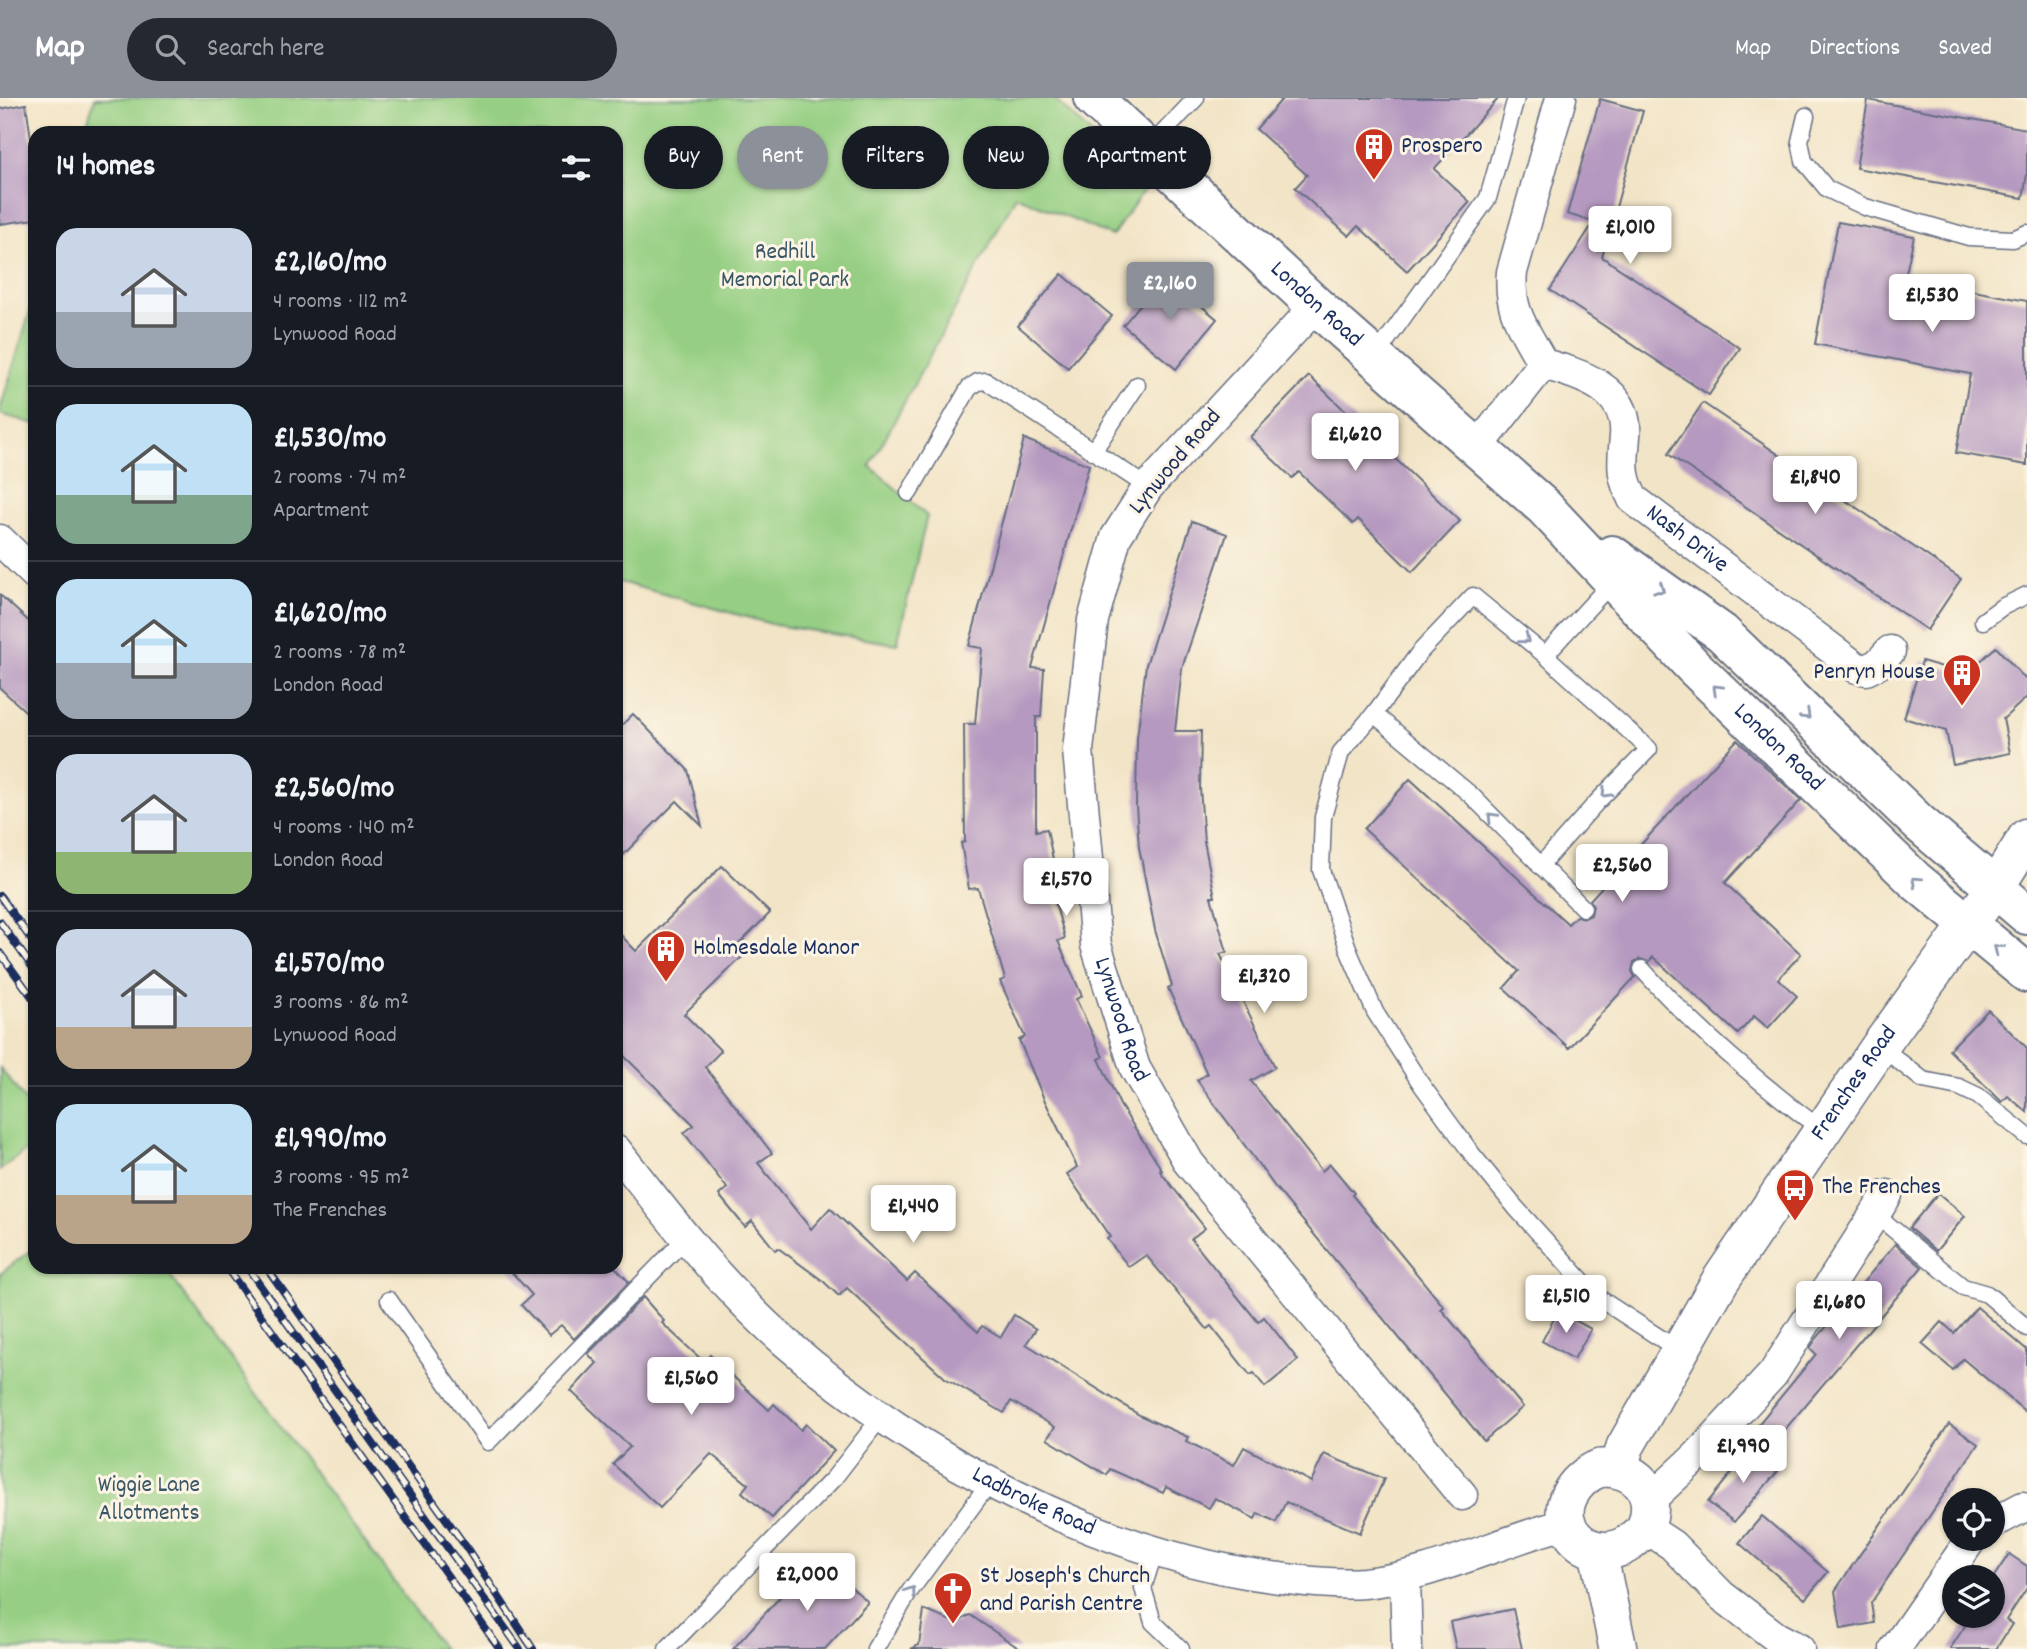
<!DOCTYPE html>
<html lang="en">
<head>
<meta charset="utf-8">
<style>
  :root { --surface:#171b24; --page:#242831; --text:#f1f3f6; --muted:#9ea1a6; --line:#363941; --accent:#8c9099 }
  body { margin:0; font-family:Dekko,sans-serif; background:var(--page); color:var(--text); height:100vh; display:flex; flex-direction:column; font-size:26px; white-space:nowrap }
  * { box-sizing:border-box; margin:0 }
  p { font-size:23px; color:var(--muted) }
  .icon { flex:none; width:38px; height:38px; fill:none; stroke:currentColor; stroke-width:2; stroke-linecap:round; stroke-linejoin:round }
  .map { position:relative; flex:1; overflow:hidden }
  .sheet { position:absolute; left:28px; top:28px; width:595px; height:1148px; display:flex; flex-direction:column; background:var(--surface); border-radius:21px; box-shadow:0 2px 5px #0004 }
  .sheet>* { flex:none }
  .hud { position:absolute; left:644px; top:28px; width:665px; height:63px; display:flex; gap:14px }
  .buttons { position:absolute; left:1942px; top:1390px; display:grid; gap:14px }
  .buttons a { display:grid; place-items:center; width:63px; height:63px; border-radius:50%; background:var(--surface); box-shadow:0 2px 5px #0004; font-size:35px }
  .price { position:absolute; translate:-50% -60px; padding:0 16px; border-radius:7px; background:#fff; color:#222; font-size:23px; line-height:46px; filter:drop-shadow(0 2px 4px #0008) }
  .price::after { content:''; position:absolute; left:50%; top:42px; width:21px; height:16px; margin-left:-10px; background:inherit; clip-path:polygon(0 0,100% 0,50% 100%) }
  .price.on { background:var(--accent); color:#fff }
  ul { padding:0; list-style:none }
  li { display:flex; align-items:center; gap:21px; height:175px; padding:0 28px }
  li+li { border-top:2px solid var(--line) }
  li span { display:grid; place-items:center; flex:none; width:196px; height:140px; border-radius:21px; color:#555 }
  li>.icon { margin-inline-start:auto }
  span .icon { width:84px; height:84px; fill:#fffc; stroke-width:1 }
  li b { font-size:30px }
  h2 { display:flex; justify-content:space-between; align-items:center; height:84px; padding:0 28px; font-size:30px }
  .chip { padding:0 24px; border-radius:32px; background:var(--surface); box-shadow:0 2px 5px #0004; font-size:24px; line-height:63px }
  .chip.on { background:var(--accent); color:#fff }
  header { display:flex; align-items:center; gap:42px; box-sizing:border-box; height:98px; padding:0 35px; background:var(--accent); color:#fff }
  header strong { font-size:33px }
  nav { display:flex; gap:38px; margin-inline-start:auto; font-size:24px }
  .search { width:490px; height:63px; background:var(--page); display:flex; align-items:center; gap:18px; box-sizing:border-box; padding:0 24px; border-radius:38px; color:var(--muted); font-size:26px }
  .map>svg:first-child { display:block }
  .green { fill:#96cf83; stroke:#587f70; stroke-width:2 }
  .building { fill:#b599c0 }
  .lines { fill:none; stroke-linecap:round; stroke-linejoin:round }
  .service-casing { stroke:#666e82; stroke-width:19 }
  .minor-casing { stroke:#666e82; stroke-width:33 }
  .tertiary-casing { stroke:#666e82; stroke-width:40 }
  .primary-casing { stroke:#666e82; stroke-width:42 }
  .service { stroke:#fff; stroke-width:16 }
  .minor { stroke:#fff; stroke-width:30 }
  .tertiary { stroke:#fff; stroke-width:37 }
  .primary { stroke:#fff; stroke-width:38 }
  .rail-casing { stroke:#1b2f5e; stroke-width:8 }
  .rail { stroke:#fcf5e5; stroke-width:5; stroke-dasharray:16; stroke-linecap:butt }
  .oneway { stroke:#8d97ae }
  .labels { text-anchor:middle; dominant-baseline:central; stroke-width:6; stroke-linejoin:round; paint-order:stroke }
  .poi-label { font-size:24px; fill:#1b2f5e; stroke:#fcf5e5; text-anchor:start }
  .park-label { font-size:24px; fill:#3a5767; stroke:#fcf5e5 }
  .street-label { font-size:24px; fill:#1b2f5e; stroke:#fcf5e5 }
</style>
</head>
<body>
<header>
<strong>Map</strong>
<div class="search"><svg class="icon" aria-label="search" viewBox="0 0 24 24"><circle cx="10" cy="10" r="6"/><path d="M15 15l6 6"/></svg>Search here</div>
<nav><a>Map</a><a>Directions</a><a>Saved</a></nav>
</header>
<div class="map">
<svg width="2027" height="1551" viewBox="0 0 2027 1551">
  <rect width="100%" height="100%" fill="#fcf5e5"/>
  <filter id="ink" filterUnits="userSpaceOnUse"><feTurbulence type="fractalNoise" baseFrequency=".0143" numOctaves="2"/><feDisplacementMap in="SourceGraphic" scale="14" xChannelSelector="R" yChannelSelector="G"/><feConvolveMatrix kernelMatrix="1 2 1 2 8 2 1 2 1" color-interpolation-filters="sRGB"/></filter>
  <filter id="wash" filterUnits="userSpaceOnUse"><feTurbulence type="fractalNoise" baseFrequency=".00686" numOctaves="4" result="noise"/><feDisplacementMap in="SourceGraphic" scale="28" xChannelSelector="R" yChannelSelector="G"/><feGaussianBlur stdDeviation="1.57" result="paint"/><feColorMatrix in="noise" values="0 0 0 0 0 0 0 0 0 0 0 0 0 0 0 0 0 1.4 0 .05"/><feComposite in="paint" operator="in"/></filter>
  <g filter="url(#wash)">
    <rect width="100%" height="100%" fill="#f2e4c6"/>
    <!-- green -->
    <g class="green">
      <polygon points="95,0 1053,0 1147,88 1112,138 1016,98 870,368 927,418 897,546 775,527 616,483 616,35 84,35"/>
      <polygon points="35,197 35,326 0,316 0,312"/>
      <polygon points="0,970 35,1015 35,1045 0,1072"/>
      <polygon points="35,1149 35,1169 164,1169 443,1551 0,1551 0,1176"/>
    </g>
    <g id="blocks">
      <!-- building -->
      <g class="building">
        <polygon points="1283,0 1499,0 1434,71 1470,104 1407,173 1358,128 1349,138 1295,90 1307,77 1256,31"/>
        <polygon points="1600,1 1643,13 1602,159 1740,250 1709,297 1550,192 1594,124 1567,116"/>
        <polygon points="1868,2 2027,31 2027,76 2023,100 1856,70"/>
        <polygon points="26,6 33,54 35,121 0,126 0,11"/>
        <polygon points="1838,124 1914,138 1905,180 2027,203 2027,367 1956,355 1970,276 1815,246"/>
        <polygon points="1062,176 1112,218 1068,270 1018,228"/>
        <polygon points="1165,177 1217,221 1176,271 1123,227"/>
        <polygon points="1309,278 1460,423 1412,474 1358,421 1353,426 1299,374 1292,380 1250,339"/>
        <polygon points="1703,305 1961,481 1927,532 1668,356"/>
        <polygon points="1024,341 1089,367 1032,570 1044,571 1041,619 1036,619 1036,733 1047,731 1056,777 1048,779 1065,840 1058,843 1082,898 1076,901 1103,959 1099,961 1120,1007 1162,1072 1160,1073 1205,1130 1191,1141 1258,1224 1264,1219 1298,1262 1265,1289 1254,1275 1250,1277 1211,1228 1207,1231 1146,1157 1129,1169 1107,1141 1110,1139 1067,1076 1077,1069 1044,1001 1019,942 1025,939 1000,883 1005,881 978,790 969,791 961,745 965,744 964,626 975,626 982,550 969,548"/>
        <polygon points="1192,423 1227,436 1182,570 1175,633 1201,633 1200,690 1204,743 1215,799 1211,799 1227,854 1220,856 1275,969 1251,983 1322,1073 1330,1066 1354,1095 1352,1097 1444,1209 1441,1211 1523,1309 1484,1343 1275,1089 1197,982 1207,976 1168,890 1172,888 1155,832 1139,749 1136,708 1137,640 1146,567"/>
        <polygon points="0,497 35,529 35,622 0,590"/>
        <polygon points="1996,549 2027,583 2027,599 2003,621 2010,655 1953,667 1946,633 1904,620 1922,563 1966,576"/>
        <polygon points="633,616 688,672 702,728 677,703 616,764 616,633"/>
        <polygon points="1737,642 1801,702 1725,785 1801,856 1778,881 1797,898 1768,930 1754,918 1738,936 1653,859 1649,864 1640,861 1634,864 1632,873 1635,879 1569,950 1504,890 1519,873 1364,731 1410,681 1568,826 1576,818 1585,820 1591,817 1593,808 1590,802"/>
        <polygon points="722,768 770,815 739,846 747,854 684,916 721,953 705,969 772,1055 758,1065 811,1131 830,1110 907,1183 915,1175 978,1234 982,1228 1001,1239 1014,1217 1036,1231 1026,1246 1141,1318 1188,1339 1186,1343 1234,1367 1244,1349 1311,1384 1324,1356 1384,1381 1360,1435 1286,1404 1276,1424 1258,1415 1255,1421 1215,1400 1209,1410 1166,1389 1163,1395 1110,1371 1107,1377 1047,1341 1055,1329 1011,1303 1004,1315 945,1280 847,1190 839,1198 823,1183 778,1150 775,1152 752,1123 745,1129 719,1097 727,1090 684,1035 694,1027 616,950 616,832 636,853"/>
        <polygon points="1988,912 2027,950 2027,1014 2008,998 2002,1004 1949,952"/>
        <polygon points="1938,1095 1965,1118 1936,1153 1909,1130"/>
        <polygon points="1895,1146 1922,1169 1765,1355 1747,1340 1816,1256 1810,1250 1817,1240"/>
        <polygon points="507,1169 615,1169 629,1184 574,1241 561,1227 549,1237 521,1207 532,1197"/>
        <polygon points="643,1199 664,1223 662,1225 704,1264 710,1257 769,1312 774,1306 801,1332 806,1326 834,1353 772,1420 742,1394 748,1386 711,1356 660,1410 613,1366 630,1349 571,1293 597,1265 588,1256"/>
        <polygon points="1977,1209 2027,1252 2027,1315 1963,1261 1953,1272 1922,1246 1942,1224 1954,1235"/>
        <polygon points="1558,1213 1591,1231 1574,1261 1542,1243"/>
        <polygon points="1949,1326 1978,1346 1871,1505 1874,1525 1841,1531 1835,1493"/>
        <polygon points="1752,1350 1778,1373 1734,1424 1708,1404"/>
        <polygon points="1762,1418 1828,1474 1805,1501 1739,1445"/>
        <polygon points="2009,1456 2027,1468 2027,1490 2006,1522 2012,1526 1996,1551 1950,1551 1965,1528 1963,1526 1969,1517 1993,1517 1993,1480"/>
        <polygon points="817,1458 868,1504 825,1551 733,1551"/>
        <polygon points="1513,1511 1522,1551 1456,1551 1450,1524"/>
        <polygon points="924,1512 956,1525 970,1517 1020,1551 911,1551 919,1547"/>
      </g>
    </g>
  </g>
  <g filter="url(#ink)">
    <use href="#blocks" fill-opacity="0" stroke="#666e82" stroke-width="2"/>
    <g class="lines">
      <!-- service casing -->
      <g class="service-casing">
        <g id="service">
          <polyline points="1806,18 1800,43 1804,63 1827,91 1865,109 1969,139 2013,141 2027,135"/>
          <polyline points="1148,51 1196,0"/>
          <polyline points="1375,259 1488,100 1516,0"/>
          <polyline points="1094,352 1137,287"/>
          <polyline points="909,395 969,290 978,284 986,283 1148,389"/>
          <polyline points="1983,523 2002,509 2027,497"/>
          <polyline points="1545,557 1613,483"/>
          <polyline points="1374,616 1471,697 1583,810"/>
          <polyline points="1540,768 1597,704 1649,651 1545,557 1473,498 1419,555 1374,616 1341,654 1323,719 1321,772 1350,856 1375,914 1421,986 1472,1056 1516,1110 1597,1199 1680,1253"/>
          <path d="M1642,871C1696,932 1758,984 1823,1033"/>
          <polyline points="1880,948 1923,982 1959,989 1978,998 2027,1038"/>
          <polyline points="1875,1116 1963,1189 1987,1196 2027,1230"/>
          <polyline points="389,1202 488,1344 687,1139"/>
          <polyline points="1155,1452 1143,1490 1153,1524 1181,1551"/>
          <polyline points="667,1551 834,1380 881,1319"/>
          <polyline points="875,1551 910,1493 990,1384"/>
        </g>
      </g>
      <!-- minor casing -->
      <g class="minor-casing">
        <g id="minor">
          <path id="s1" d="M1561,0L1512,174C1508,214 1525,232 1543,266C1580,276 1629,290 1625,338C1623,365 1620,376 1633,401L1857,570L1866,572L1878,566L1890,553"/>
          <path id="s2" d="M1316,208L1148,389L1116,439L1093,522L1078,652L1096,847L1135,970L1189,1065L1462,1397"/>
          <polyline points="1478,349 1543,266"/>
          <polyline points="0,442 35,476"/>
          <path id="s3" d="M616,1052C668,1118 721,1188 785,1244C918,1360 1103,1459 1280,1480C1308,1484 1336,1487 1364,1485C1435,1478 1498,1443 1566,1426"/>
          <polyline points="1650,1402 1697,1358 1773,1276 1887,1097"/>
          <polyline points="1993,1425 2023,1409"/>
          <polyline points="1646,1430 1672,1447 1722,1498 1776,1539 1799,1551"/>
          <polyline points="1405,1479 1407,1551"/>
          <polyline points="1895,1551 1972,1440"/>
        </g>
      </g>
      <!-- tertiary casing -->
      <g class="tertiary-casing">
        <g id="tertiary">
          <path d="M1600,1370C1635,1369 1659,1392 1646,1428C1644,1433 1639,1436 1635,1440C1617,1457 1590,1457 1574,1438C1552,1412 1574,1380 1600,1370Z"/>
          <path id="s4" d="M1619,1370L1625,1349L1720,1183L1880,948L1995,790L2027,739"/>
          <polyline points="1598,1454 1618,1551"/>
        </g>
      </g>
      <!-- primary casing -->
      <g class="primary-casing">
        <g id="primary">
          <path id="s5" d="M1093,0L1316,208L1544,409L1693,568L1916,783L2027,875"/>
          <polyline points="1612,457 1722,535 1919,725 2027,817"/>
        </g>
      </g>
      <!-- service -->
      <use href="#service" class="service"/>
      <!-- minor -->
      <use href="#minor" class="minor"/>
      <!-- tertiary -->
      <use href="#tertiary" class="tertiary"/>
      <!-- primary -->
      <use href="#primary" class="primary"/>
      <!-- rail casing -->
      <g class="rail-casing">
        <g id="rail">
          <polyline points="0,798 35,847"/>
          <polyline points="0,824 35,873"/>
          <polyline points="0,855 35,903"/>
          <polyline points="226,1169 500,1551"/>
          <polyline points="247,1169 520,1551"/>
          <polyline points="266,1169 464,1446 533,1551"/>
        </g>
      </g>
      <!-- rail -->
      <use href="#rail" class="rail"/>
    </g>
    <!-- one-way arrows -->
    <defs><path id="oneway-chevron" d="M-2-3.5L2.5 0L-2 3.5" fill="none" stroke-width="1.6" stroke-linecap="round" stroke-linejoin="round" transform="scale(1.75)"/></defs>
    <g class="oneway">
      <use href="#oneway-chevron" transform="translate(1660 491) rotate(35)"/>
      <use href="#oneway-chevron" transform="translate(1525 541) rotate(39)"/>
      <use href="#oneway-chevron" transform="translate(1717 591) rotate(-136)"/>
      <use href="#oneway-chevron" transform="translate(1806 617) rotate(44)"/>
      <use href="#oneway-chevron" transform="translate(1606 695) rotate(134)"/>
      <use href="#oneway-chevron" transform="translate(1492 719) rotate(-134)"/>
      <use href="#oneway-chevron" transform="translate(1916 783) rotate(-138)"/>
      <use href="#oneway-chevron" transform="translate(1998 851) rotate(-141)"/>
      <use href="#oneway-chevron" transform="translate(911 1493) rotate(-56)"/>
    </g>
  </g>
  <!-- icons -->
  <defs>
    <g id="building-pin" transform="scale(2.0125)"><path d="M0 17L-7.5 6A9.5 9.5 0 1 1 7.5 6Z" fill="#c8321e" stroke="#fcf5e5"/><path d="M-4-6H4V6H1V3H-1V6H-4ZM-2.5-4.3h1.7v1.8h-1.7ZM.8-4.3h1.7v1.8H.8ZM-2.5-1h1.7V.8h-1.7ZM.8-1h1.7V.8H.8Z" fill="#fff"/></g>
    <g id="bus-pin" transform="scale(2.0125)"><path d="M0 17L-7.5 6A9.5 9.5 0 1 1 7.5 6Z" fill="#c8321e" stroke="#fcf5e5"/><path d="M-5-6H5V4H4V6H2V4H-2V6H-4V4H-5ZM-3.5-4V0h7V-4ZM-3.5 1.2v1.5H-2V1.2ZM2 1.2v1.5H3.5V1.2Z" fill="#fff"/></g>
    <g id="church-pin" transform="scale(2.0125)"><path d="M0 17L-7.5 6A9.5 9.5 0 1 1 7.5 6Z" fill="#c8321e" stroke="#fcf5e5"/><path d="M-1.2-6h2.4v3.5h3.3v2.4h-3.3V6h-2.4V-.1h-3.3v-2.4h3.3Z" fill="#fff"/></g>
  </defs>
  <g fill-rule="evenodd">
    <use href="#building-pin" x="1374" y="49"/>
    <use href="#building-pin" x="1962" y="575"/>
    <use href="#building-pin" x="666" y="851"/>
    <use href="#bus-pin" x="1795" y="1090"/>
    <use href="#church-pin" x="953" y="1493"/>
  </g>
  <g class="labels">
    <!-- poi labels -->
    <g class="poi-label">
      <text x="1401" y="49">Prospero</text>
      <text x="1935" y="575" text-anchor="end">Penryn House</text>
      <text x="693" y="851">Holmesdale Manor</text>
      <text x="1822" y="1090">The Frenches</text>
      <text x="980" y="1479">St Joseph's Church<tspan x="980" dy="28">and Parish Centre</tspan></text>
    </g>
    <!-- park labels -->
    <g class="park-label">
      <text x="785" y="155">Redhill<tspan x="785" dy="28">Memorial Park</tspan></text>
      <text x="149" y="1388">Wiggie Lane<tspan x="149" dy="28">Allotments</tspan></text>
    </g>
    <!-- street labels -->
    <g class="street-label">
      <text stroke="none"><textPath href="#s5" startOffset="304">London Road</textPath></text>
      <text transform="translate(1176 364) rotate(-50)">Lynwood Road</text>
      <text stroke="none"><textPath href="#s1" startOffset="532">Nash Drive</textPath></text>
      <text stroke="none"><textPath href="#s5" startOffset="945">London Road</textPath></text>
      <text stroke="none"><textPath href="#s2" startOffset="798">Lynwood Road</textPath></text>
      <text stroke="none"><textPath href="#s4" startOffset="452">Frenches Road</textPath></text>
      <text stroke="none"><textPath href="#s3" startOffset="553">Ladbroke Road</textPath></text>
    </g>
  </g>
</svg>
<div class="buttons">
<a><svg class="icon" aria-label="locate" viewBox="0 0 24 24"><circle cx="12" cy="12" r="6"/><path d="M12 2v4M12 18v4M2 12h4M18 12h4"/></svg></a>
<a><svg class="icon" aria-label="layers" viewBox="0 0 24 24"><path d="M12 4l9 5-9 5-9-5zM3 14l9 5 9-5"/></svg></a>
</div>
<b class="price" style="left:1630px;top:168px">£1,010</b>
<b class="price on" style="left:1170px;top:224px">£2,160</b>
<b class="price" style="left:1932px;top:236px">£1,530</b>
<b class="price" style="left:1355px;top:375px">£1,620</b>
<b class="price" style="left:1815px;top:418px">£1,840</b>
<b class="price" style="left:1622px;top:806px">£2,560</b>
<b class="price" style="left:1066px;top:820px">£1,570</b>
<b class="price" style="left:1264px;top:917px">£1,320</b>
<b class="price" style="left:913px;top:1147px">£1,440</b>
<b class="price" style="left:1566px;top:1237px">£1,510</b>
<b class="price" style="left:1839px;top:1243px">£1,680</b>
<b class="price" style="left:691px;top:1319px">£1,560</b>
<b class="price" style="left:1743px;top:1387px">£1,990</b>
<b class="price" style="left:807px;top:1515px">£2,000</b>
<div class="hud">
<a class="chip">Buy</a>
<a class="chip on">Rent</a>
<a class="chip">Filters</a>
<a class="chip">New</a>
<a class="chip">Apartment</a>
</div>
<section class="sheet">
<h2>14 homes<svg class="icon" aria-label="filters" viewBox="0 0 24 24"><path d="M4 7h16M4 17h16"/><circle cx="9" cy="7" r="2"/><circle cx="15" cy="17" r="2"/></svg></h2>
<ul>
<li><span style="background:linear-gradient(#c9d6e8 60%,#9aa5b1 0)"><svg class="icon" aria-label="home" viewBox="0 0 24 24"><path d="M3 11l9-7 9 7M6 9v11h12V9"/></svg></span><div><b>£2,160/mo</b><p>4 rooms · 112 m²</p><p>Lynwood Road</p></div></li>
<li><span style="background:linear-gradient(#bfe0f5 65%,#7fa58c 0)"><svg class="icon" aria-label="home" viewBox="0 0 24 24"><path d="M3 11l9-7 9 7M6 9v11h12V9"/></svg></span><div><b>£1,530/mo</b><p>2 rooms · 74 m²</p><p>Apartment</p></div></li>
<li><span style="background:linear-gradient(#bfe0f5 60%,#9aa5b1 0)"><svg class="icon" aria-label="home" viewBox="0 0 24 24"><path d="M3 11l9-7 9 7M6 9v11h12V9"/></svg></span><div><b>£1,620/mo</b><p>2 rooms · 78 m²</p><p>London Road</p></div></li>
<li><span style="background:linear-gradient(#c9d6e8 70%,#8fb573 0)"><svg class="icon" aria-label="home" viewBox="0 0 24 24"><path d="M3 11l9-7 9 7M6 9v11h12V9"/></svg></span><div><b>£2,560/mo</b><p>4 rooms · 140 m²</p><p>London Road</p></div></li>
<li><span style="background:linear-gradient(#c9d6e8 70%,#b9a48a 0)"><svg class="icon" aria-label="home" viewBox="0 0 24 24"><path d="M3 11l9-7 9 7M6 9v11h12V9"/></svg></span><div><b>£1,570/mo</b><p>3 rooms · 86 m²</p><p>Lynwood Road</p></div></li>
<li><span style="background:linear-gradient(#bfe0f5 65%,#b9a48a 0)"><svg class="icon" aria-label="home" viewBox="0 0 24 24"><path d="M3 11l9-7 9 7M6 9v11h12V9"/></svg></span><div><b>£1,990/mo</b><p>3 rooms · 95 m²</p><p>The Frenches</p></div></li>
</ul>
</section>
</div>
</body>
</html>
